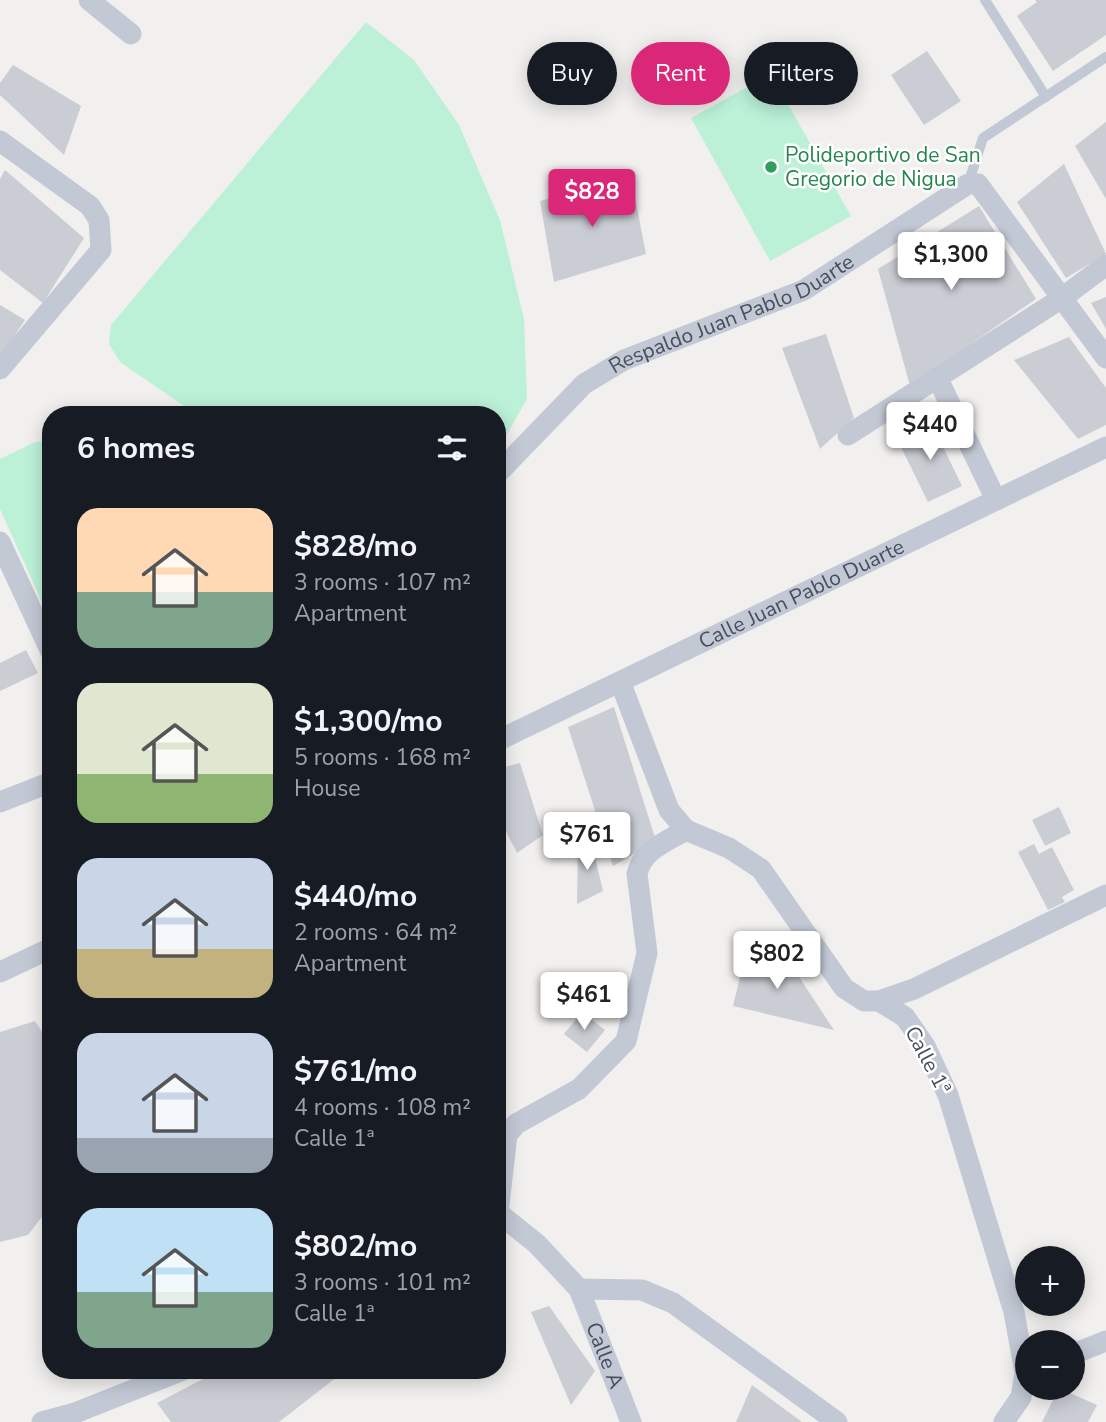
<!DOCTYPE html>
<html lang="en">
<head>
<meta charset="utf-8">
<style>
  :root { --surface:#171b24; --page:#242831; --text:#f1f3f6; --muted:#9ea1a6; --accent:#db2777 }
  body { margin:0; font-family:"Nunito Sans",sans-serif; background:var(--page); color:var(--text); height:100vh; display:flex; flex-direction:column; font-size:26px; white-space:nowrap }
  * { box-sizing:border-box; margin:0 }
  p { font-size:23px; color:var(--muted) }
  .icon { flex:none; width:38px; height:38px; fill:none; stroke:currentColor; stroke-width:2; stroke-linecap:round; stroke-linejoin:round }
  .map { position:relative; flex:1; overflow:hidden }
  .sheet { position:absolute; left:42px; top:406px; width:464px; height:973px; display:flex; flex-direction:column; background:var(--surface); border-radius:28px; box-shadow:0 4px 18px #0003 }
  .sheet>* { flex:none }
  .banner { position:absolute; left:527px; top:42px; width:474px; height:63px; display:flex; gap:14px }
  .buttons { position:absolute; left:1015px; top:1246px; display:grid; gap:14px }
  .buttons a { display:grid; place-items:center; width:70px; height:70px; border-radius:50%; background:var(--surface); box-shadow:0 4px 18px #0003; font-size:35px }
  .price { position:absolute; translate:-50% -60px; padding:0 16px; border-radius:7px; background:#fff; color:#222; font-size:23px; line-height:46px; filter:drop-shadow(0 2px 4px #0008) }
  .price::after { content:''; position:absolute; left:50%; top:42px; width:21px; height:16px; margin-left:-10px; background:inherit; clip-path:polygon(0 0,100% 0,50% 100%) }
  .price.on { background:var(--accent); color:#fff }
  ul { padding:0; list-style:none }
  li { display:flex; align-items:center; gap:21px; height:175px; padding:0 35px }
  li span { display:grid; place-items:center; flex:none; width:196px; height:140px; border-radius:21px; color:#555 }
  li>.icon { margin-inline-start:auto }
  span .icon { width:84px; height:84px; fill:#fffc; stroke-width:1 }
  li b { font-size:30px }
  h2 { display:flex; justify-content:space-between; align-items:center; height:84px; padding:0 35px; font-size:30px }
  .tag { padding:0 24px; border-radius:32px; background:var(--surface); box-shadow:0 4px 18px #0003; font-size:24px; line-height:63px }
  .tag.on { background:var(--accent); color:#fff }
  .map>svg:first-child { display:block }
  .green { fill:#bcf1d8 }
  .building { fill:#cbcdd5 }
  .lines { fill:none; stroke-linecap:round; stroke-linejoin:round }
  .service { stroke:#c2c9d5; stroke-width:10 }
  .minor { stroke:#c2c9d5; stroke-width:21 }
  .leisure-dot { fill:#2e9e5b; stroke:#fff; stroke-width:2.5 }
  .labels { text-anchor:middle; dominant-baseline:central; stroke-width:5; stroke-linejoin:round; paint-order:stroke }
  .leisure-label { font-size:21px; fill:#27864d; stroke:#fff; text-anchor:start }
  .street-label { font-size:21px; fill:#474f5d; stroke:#fff }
</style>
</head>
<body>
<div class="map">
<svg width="1106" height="1422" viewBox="0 0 1106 1422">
  <rect width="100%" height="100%" fill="#f2f0ef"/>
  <!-- green -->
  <g class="green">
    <polygon points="366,22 414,60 459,125 500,220 524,319 527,399 497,452 497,415 197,415 120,362 109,344 111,325"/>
    <polygon points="771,74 851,216 770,261 691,118"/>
    <polygon points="51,439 51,622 0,509 0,459 33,443"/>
  </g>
  <!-- building -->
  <g class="building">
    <polygon points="1035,0 1106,0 1106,35 1053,71 1017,16 1037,2"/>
    <polygon points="927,51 961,101 924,125 891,75"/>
    <polygon points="13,65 81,106 64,155 0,95 0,83"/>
    <polygon points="1106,122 1106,199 1075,146"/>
    <polygon points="1064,164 1106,254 1066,278 1017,202"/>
    <polygon points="5,170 84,238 43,303 0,270 0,179"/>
    <polygon points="631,177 646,254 554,282 540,201"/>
    <polygon points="979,206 1036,299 910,386 878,269"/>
    <polygon points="1106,297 1106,329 1091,303"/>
    <polygon points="0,305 25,320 0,357"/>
    <polygon points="826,334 854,418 820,449 782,348"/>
    <polygon points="1069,337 1106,388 1106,425 1078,439 1014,360"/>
    <polygon points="931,422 962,486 928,502 897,439"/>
    <polygon points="26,650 38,673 0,691 0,663"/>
    <polygon points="614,707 656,841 613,866 568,727"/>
    <polygon points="520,763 543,835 517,853 497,814 497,769"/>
    <polygon points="1059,807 1071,833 1045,846 1032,820"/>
    <polygon points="590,836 603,891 577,904 578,841"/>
    <polygon points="1034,844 1039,854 1052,847 1074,890 1062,897 1065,902 1048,910 1018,852"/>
    <polygon points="780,948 834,1030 733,1006 743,965"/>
    <polygon points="582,1012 605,1030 587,1052 564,1034"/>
    <polygon points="35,1021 51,1046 51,1205 28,1235 0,1242 0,1032"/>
    <polygon points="549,1306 595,1371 571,1405 531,1312"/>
    <polygon points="220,1370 346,1370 279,1422 171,1422 157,1403"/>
    <polygon points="752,1385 802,1422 736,1422"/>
    <polygon points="1059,1388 1097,1405 1088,1422 1042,1422"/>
  </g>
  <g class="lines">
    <!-- service -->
    <g class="service">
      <polyline points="985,0 1046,97"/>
      <polyline points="968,184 983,138 1106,57"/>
    </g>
    <!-- minor -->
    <g class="minor">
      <polyline points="89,0 131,34"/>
      <polyline points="0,141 90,206 99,220 101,250 0,369"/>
      <polyline points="937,377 996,500"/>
      <polyline points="848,435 1062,298 1106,265"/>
      <path id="s1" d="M497,474L584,384L624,360L804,290L968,184H978L1106,358"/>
      <polyline points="0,542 51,652"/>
      <polyline points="621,684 669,810 686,830 729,848 761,869 844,988 864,1001 879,1001 905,1017 925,1046 948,1095 1014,1312 1025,1373 1021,1397 1004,1422"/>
      <path id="s2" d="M497,741L1106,447"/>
      <polyline points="0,802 51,782"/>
      <polyline points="0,972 51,948"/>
      <polyline points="879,1001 914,989 1106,895"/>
      <path id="s3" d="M497,1212L537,1244L579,1289L631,1422"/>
      <path d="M498,1213L507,1135L516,1124L579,1089L626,1041L647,953L637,874C642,850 666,842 686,830"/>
      <polyline points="579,1289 642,1290 673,1303 837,1422"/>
      <polyline points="1073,1354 1106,1341"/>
      <polyline points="42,1422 75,1413 183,1370"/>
    </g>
  </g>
  <!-- markers -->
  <circle class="leisure-dot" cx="771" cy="167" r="7"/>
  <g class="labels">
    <!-- leisure labels -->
    <g class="leisure-label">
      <text x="785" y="155">Polideportivo de San<tspan x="785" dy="24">Gregorio de Nigua</tspan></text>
    </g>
    <!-- street labels -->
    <g class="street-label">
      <text stroke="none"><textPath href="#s1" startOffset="289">Respaldo Juan Pablo Duarte</textPath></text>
      <text stroke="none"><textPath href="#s2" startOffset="338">Calle Juan Pablo Duarte</textPath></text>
      <text transform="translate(928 1060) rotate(62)">Calle 1ª</text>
      <text stroke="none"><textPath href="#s3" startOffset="184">Calle A</textPath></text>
    </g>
  </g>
</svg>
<div class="buttons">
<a>+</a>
<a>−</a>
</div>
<b class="price on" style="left:592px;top:229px">$828</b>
<b class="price" style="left:951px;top:292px">$1,300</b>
<b class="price" style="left:930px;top:462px">$440</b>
<b class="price" style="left:587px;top:872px">$761</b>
<b class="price" style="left:777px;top:991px">$802</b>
<b class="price" style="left:584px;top:1032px">$461</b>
<div class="banner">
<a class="tag">Buy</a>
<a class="tag on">Rent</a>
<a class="tag">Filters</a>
</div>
<section class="sheet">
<h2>6 homes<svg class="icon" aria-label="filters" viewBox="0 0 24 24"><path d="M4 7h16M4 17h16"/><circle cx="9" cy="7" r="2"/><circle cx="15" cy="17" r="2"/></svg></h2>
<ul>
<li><span style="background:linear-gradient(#ffd9b3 60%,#7fa58c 0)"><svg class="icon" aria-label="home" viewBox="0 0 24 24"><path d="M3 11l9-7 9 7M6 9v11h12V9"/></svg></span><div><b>$828/mo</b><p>3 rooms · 107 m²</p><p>Apartment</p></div></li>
<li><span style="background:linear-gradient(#dfe7d0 65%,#8fb573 0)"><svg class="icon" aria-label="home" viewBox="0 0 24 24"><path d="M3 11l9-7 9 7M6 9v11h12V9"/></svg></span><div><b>$1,300/mo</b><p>5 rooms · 168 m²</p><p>House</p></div></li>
<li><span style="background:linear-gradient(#c9d6e8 65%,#c2b280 0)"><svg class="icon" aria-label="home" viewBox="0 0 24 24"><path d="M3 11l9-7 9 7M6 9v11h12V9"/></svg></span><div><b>$440/mo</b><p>2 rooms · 64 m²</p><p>Apartment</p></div></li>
<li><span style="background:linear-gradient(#c9d6e8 75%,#9aa5b1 0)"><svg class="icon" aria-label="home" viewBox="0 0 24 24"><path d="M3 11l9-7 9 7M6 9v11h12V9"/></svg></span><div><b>$761/mo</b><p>4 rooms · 108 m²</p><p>Calle 1ª</p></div></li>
<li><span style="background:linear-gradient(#bfe0f5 60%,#7fa58c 0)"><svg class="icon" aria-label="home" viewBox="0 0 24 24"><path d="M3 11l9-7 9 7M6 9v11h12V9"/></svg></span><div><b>$802/mo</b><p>3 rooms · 101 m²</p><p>Calle 1ª</p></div></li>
</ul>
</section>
</div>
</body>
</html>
